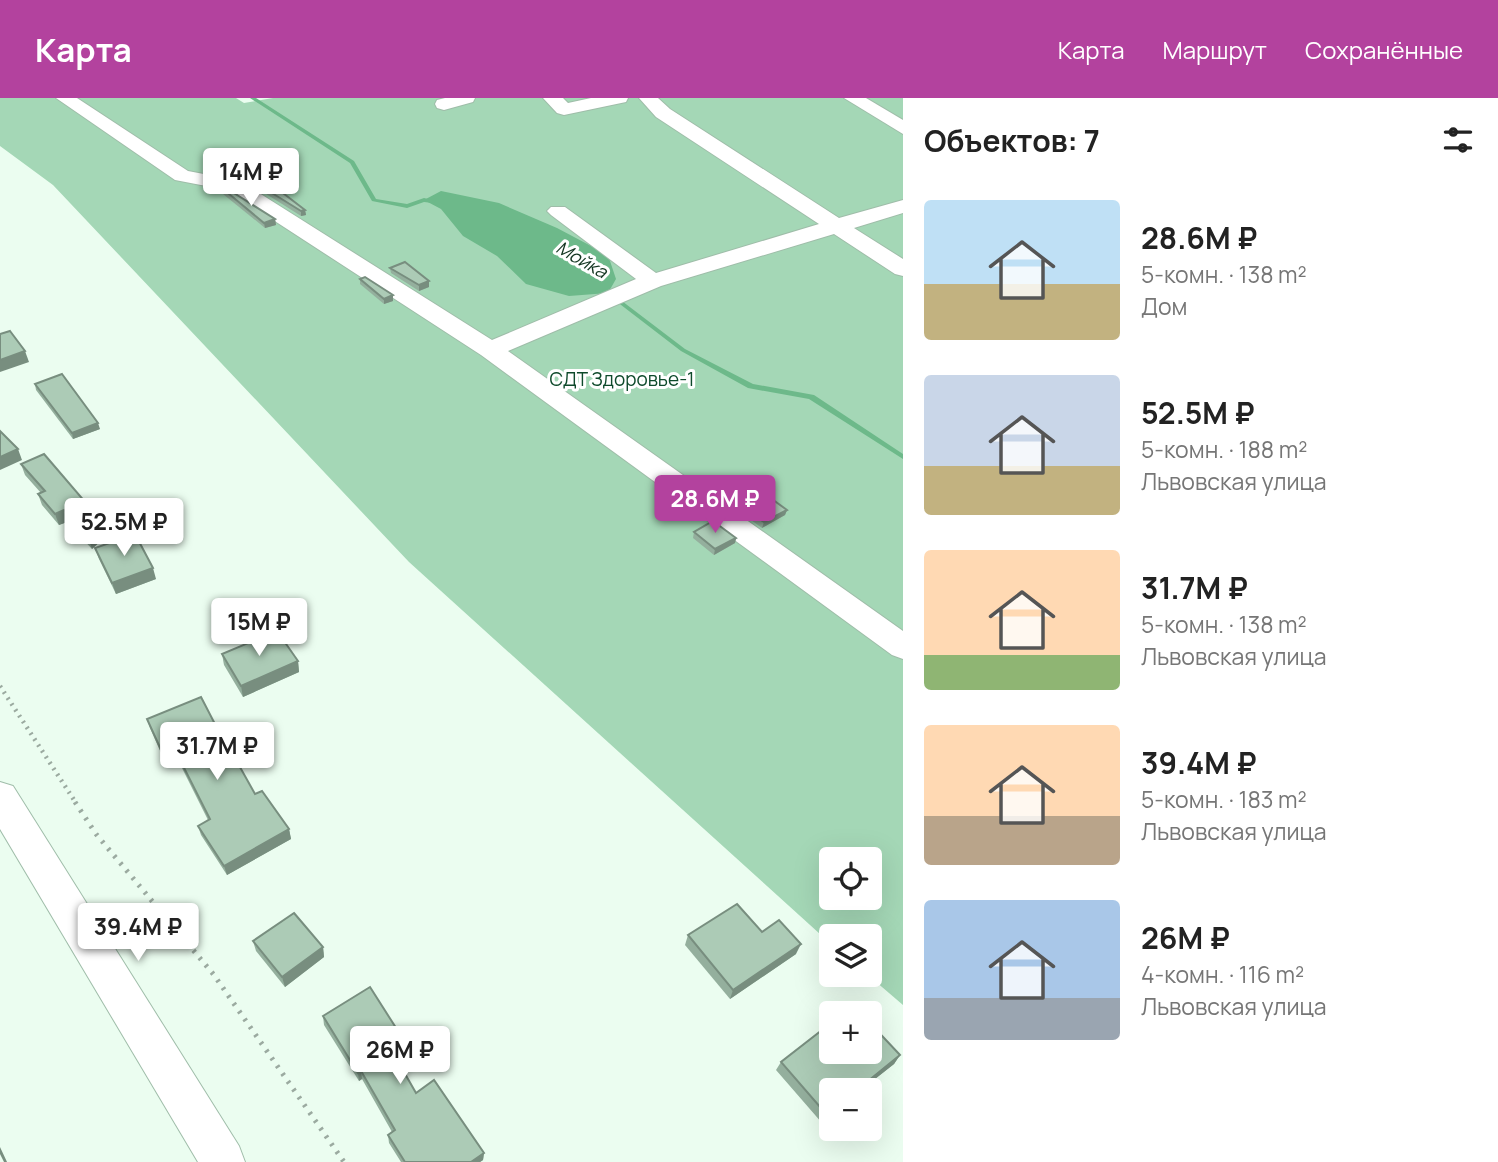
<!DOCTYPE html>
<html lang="ru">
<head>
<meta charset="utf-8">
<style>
  :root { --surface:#fff; --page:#f2f2f2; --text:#222; --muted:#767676; --accent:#b3429e }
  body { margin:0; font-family:Manrope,sans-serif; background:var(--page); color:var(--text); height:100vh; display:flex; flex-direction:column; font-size:26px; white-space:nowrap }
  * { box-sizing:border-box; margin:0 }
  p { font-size:23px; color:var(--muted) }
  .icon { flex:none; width:38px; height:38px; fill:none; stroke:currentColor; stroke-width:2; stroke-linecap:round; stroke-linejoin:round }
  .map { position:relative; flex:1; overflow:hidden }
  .details { display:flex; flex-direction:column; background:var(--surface); width:595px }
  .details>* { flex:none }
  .fabs { position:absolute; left:819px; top:749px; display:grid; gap:14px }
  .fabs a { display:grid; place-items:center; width:63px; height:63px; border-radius:7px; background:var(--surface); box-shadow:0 7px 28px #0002; font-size:35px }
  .price { position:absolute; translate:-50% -60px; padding:0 16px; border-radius:7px; background:#fff; color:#222; font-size:23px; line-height:46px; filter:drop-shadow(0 2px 4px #0008) }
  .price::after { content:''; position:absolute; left:50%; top:42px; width:21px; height:16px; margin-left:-10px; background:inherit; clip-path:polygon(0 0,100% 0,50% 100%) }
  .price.on { background:var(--accent); color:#fff }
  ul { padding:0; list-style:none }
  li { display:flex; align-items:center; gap:21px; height:175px; padding:0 21px }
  li span { display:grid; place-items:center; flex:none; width:196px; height:140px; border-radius:7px; color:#555 }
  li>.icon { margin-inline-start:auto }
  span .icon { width:84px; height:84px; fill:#fffc; stroke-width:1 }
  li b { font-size:30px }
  h2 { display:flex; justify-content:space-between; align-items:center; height:84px; padding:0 21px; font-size:30px }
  header { display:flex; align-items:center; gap:42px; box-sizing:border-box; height:98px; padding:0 35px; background:var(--accent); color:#fff }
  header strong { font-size:33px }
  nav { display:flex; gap:38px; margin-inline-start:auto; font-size:24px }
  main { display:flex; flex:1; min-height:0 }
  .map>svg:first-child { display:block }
  .green { fill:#a4d7b6; fill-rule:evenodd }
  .water { fill:#6db98a }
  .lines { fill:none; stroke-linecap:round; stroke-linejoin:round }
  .stream { fill:#6db98a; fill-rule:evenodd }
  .minor-casing { stroke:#9fbda9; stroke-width:2 }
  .path-far1 { stroke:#9baaa0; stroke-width:4.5; stroke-dasharray:2 5; stroke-linecap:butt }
  .path { stroke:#9baaa0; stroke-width:5; stroke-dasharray:2.5 7; stroke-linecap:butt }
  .minor { fill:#fff; fill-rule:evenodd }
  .wall { fill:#94af9d }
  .shaded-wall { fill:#788e7f }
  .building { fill:#accbb6; stroke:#788e7f; stroke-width:2 }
  .labels { text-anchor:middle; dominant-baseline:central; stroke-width:6; stroke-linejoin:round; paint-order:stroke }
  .far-water-label { font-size:18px; font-style:italic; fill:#133521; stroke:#fff }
  .park-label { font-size:19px; fill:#0e4a2b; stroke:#fff }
</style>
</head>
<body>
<header>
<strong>Карта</strong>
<nav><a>Карта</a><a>Маршрут</a><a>Сохранённые</a></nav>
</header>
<main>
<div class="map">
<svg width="903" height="1064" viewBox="0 0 903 1064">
  <rect width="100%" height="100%" fill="#ebfdf0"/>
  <!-- green -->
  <path class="green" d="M0,0H236L244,5L273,0H903V907L868,877L870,838H831V846L409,464L53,87L0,48ZM831,761H870V800H831Z"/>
  <!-- water -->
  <polygon class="water" points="441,93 499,105 557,130 608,157 616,181 608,195 569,198 526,186 497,158 463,138 441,111 424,102"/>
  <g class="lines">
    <!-- stream -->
    <g class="stream">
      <polygon points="250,0 256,0 354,63 376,101 407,106 424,100 436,103 433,105 424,104 407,110 372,103 350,65"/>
      <polygon points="614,197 685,251 753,286 814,297 903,356 903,361 809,301 748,290 681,253 612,200 611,199"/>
    </g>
    <!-- minor casing -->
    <g class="minor-casing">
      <g id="minor">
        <polygon points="56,0 77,0 188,73 240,83 492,242 636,181 551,117 547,113 551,109 565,109 656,175 819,126 656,19 639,0 658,0 670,11 839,120 903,102 903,115 854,130 903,161 903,178 895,176 834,136 661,188 508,253 903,533 903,561 892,557 481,257 227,92 175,82"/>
        <polygon points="445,0 475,0 473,4 444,12 437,10 435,6 437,2"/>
        <polygon points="543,0 563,0 568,5 591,0 628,0 626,4 564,17 557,15"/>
        <polygon points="844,0 866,0 903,22 903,36"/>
        <polygon points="0,684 13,688 239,1048 245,1064 198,1064 0,731"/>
      </g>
    </g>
    <!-- path-far1 -->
    <polyline class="path-far1" points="0,588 76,705"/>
    <!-- path -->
    <polyline class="path" points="75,704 96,736 214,877 344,1064"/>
    <!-- minor -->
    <use href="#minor" class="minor"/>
  </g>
  <!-- wall -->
  <g class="wall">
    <polygon points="251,82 305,112 306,117 301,118 252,87"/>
    <polygon points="223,91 275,121 276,127 265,130 223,96"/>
    <polygon points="390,170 429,183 429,189 419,193 391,175"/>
    <polygon points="360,181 393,197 393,203 384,206 360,186"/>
    <polygon points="35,286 100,331 73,341 36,292"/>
    <polygon points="21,366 104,426 107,437 92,451 67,424 59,427 42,407 38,396 41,395 25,377"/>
    <polygon points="741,408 787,412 785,417 762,430 740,414"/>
    <polygon points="694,434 736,440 735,445 714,457 693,440"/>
    <polygon points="95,450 156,481 116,496 99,461"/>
    <polygon points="222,556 298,563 299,574 243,599 224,567"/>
    <polygon points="147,621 234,663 255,696 289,731 291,741 227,777 201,737 198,728 208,722 177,660 165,664 150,630"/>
    <polygon points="688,837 796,856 730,901 685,847"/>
    <polygon points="253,843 323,849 324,859 285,889 256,853"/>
    <polygon points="323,918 406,952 395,959 416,995 484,1055 483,1062 480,1064 401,1064 389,1045 388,1037 392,1034 362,981 359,983 324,927"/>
    <polygon points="900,957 894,966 861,992 831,992 831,1017 822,1025 776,972 781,964"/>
  </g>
  <!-- shaded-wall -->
  <g class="shaded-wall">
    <polygon points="305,112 306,117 301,118 301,113"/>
    <polygon points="275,121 276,127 265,130 264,125"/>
    <polygon points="429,183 429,189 419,193 419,187"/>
    <polygon points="393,197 393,203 384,206 384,201"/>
    <polygon points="25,253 29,264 0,274 0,262"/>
    <polygon points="98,325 100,331 73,341 72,335"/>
    <polygon points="18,351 22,362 0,372 0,359"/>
    <polygon points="64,412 67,424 59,427 55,416"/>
    <polygon points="787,412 785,417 762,430 764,424"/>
    <polygon points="104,426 107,437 92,451 88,439"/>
    <polygon points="736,440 735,445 714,457 715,451"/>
    <polygon points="153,470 156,481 116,496 112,485"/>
    <polygon points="298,563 299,574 243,599 241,588"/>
    <polygon points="174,650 177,660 165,664 162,654"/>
    <polygon points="289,731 291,741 227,777 224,768"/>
    <polygon points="801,846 796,856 730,901 733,892"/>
    <polygon points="323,849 324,859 285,889 282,879"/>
    <polygon points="405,944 406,952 393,961 392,953"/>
    <polygon points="900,957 894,966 861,992 857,992"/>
    <polygon points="361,973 362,981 359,983 358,975"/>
    <polygon points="831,1013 831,1017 822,1025 827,1017"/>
    <polygon points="0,1049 7,1064 4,1064 0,1056"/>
    <polygon points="484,1055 483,1062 480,1064 471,1064"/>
  </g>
  <!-- building -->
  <g class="building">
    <polygon points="262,79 305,112 301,113 251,82"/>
    <polygon points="226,90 275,121 264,125 223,91"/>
    <polygon points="405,164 429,183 419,187 390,170"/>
    <polygon points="365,179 393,197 384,201 360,181"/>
    <polygon points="10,233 25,253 0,262 0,236"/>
    <polygon points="62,276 98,325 72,335 35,286"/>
    <polygon points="0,333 18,351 0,359"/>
    <polygon points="44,356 104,426 88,439 64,412 55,416 38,396 45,393 21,366"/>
    <polygon points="765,396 787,412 764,424 741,408"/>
    <polygon points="713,423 736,440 715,451 694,434"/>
    <polygon points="135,436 153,470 112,485 95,450"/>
    <polygon points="277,533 298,563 241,588 222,556"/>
    <polygon points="201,599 234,663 236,662 255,696 262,693 289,731 224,768 198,728 210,721 174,650 162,654 147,621"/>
    <polygon points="737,806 762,834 779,822 801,846 733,892 688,837"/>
    <polygon points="294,815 323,849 282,879 253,843"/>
    <polygon points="370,889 405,944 392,953 416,995 434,982 484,1055 471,1064 405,1064 388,1037 395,1032 361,973 358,975 323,918"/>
    <polygon points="853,908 860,915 843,915"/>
    <polygon points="831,925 831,954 870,954 870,925 900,957 857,992 831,992 831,1013 827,1017 781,964"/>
  </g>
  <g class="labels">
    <!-- far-water labels -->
    <g class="far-water-label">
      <text transform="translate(582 161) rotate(30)">Мойка</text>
    </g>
    <!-- park labels -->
    <g class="park-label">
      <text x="622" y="281">СДТ Здоровье-1</text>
    </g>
  </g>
</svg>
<div class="fabs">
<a><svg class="icon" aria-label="locate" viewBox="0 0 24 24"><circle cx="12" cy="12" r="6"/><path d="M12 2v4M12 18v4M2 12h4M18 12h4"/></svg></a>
<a><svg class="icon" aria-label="layers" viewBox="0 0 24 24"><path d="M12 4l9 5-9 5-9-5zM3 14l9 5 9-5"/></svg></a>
<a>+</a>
<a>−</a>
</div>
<b class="price" style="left:251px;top:110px">14M ₽</b>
<b class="price on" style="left:715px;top:437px">28.6M ₽</b>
<b class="price" style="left:124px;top:460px">52.5M ₽</b>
<b class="price" style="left:259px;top:560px">15M ₽</b>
<b class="price" style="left:217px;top:684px">31.7M ₽</b>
<b class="price" style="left:138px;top:865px">39.4M ₽</b>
<b class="price" style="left:400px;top:988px">26M ₽</b>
</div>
<section class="details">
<h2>Объектов: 7<svg class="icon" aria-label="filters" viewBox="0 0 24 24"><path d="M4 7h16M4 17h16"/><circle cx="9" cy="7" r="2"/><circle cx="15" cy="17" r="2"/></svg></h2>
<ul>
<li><span style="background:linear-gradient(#bfe0f5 60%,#c2b280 0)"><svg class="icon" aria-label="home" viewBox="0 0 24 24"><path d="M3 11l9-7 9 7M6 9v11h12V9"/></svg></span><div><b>28.6M ₽</b><p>5-комн. · 138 m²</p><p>Дом</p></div></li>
<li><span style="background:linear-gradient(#c9d6e8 65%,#c2b280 0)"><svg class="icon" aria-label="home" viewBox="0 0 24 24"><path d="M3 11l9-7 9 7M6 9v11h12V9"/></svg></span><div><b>52.5M ₽</b><p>5-комн. · 188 m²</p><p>Львовская улица</p></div></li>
<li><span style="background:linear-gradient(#ffd9b3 75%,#8fb573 0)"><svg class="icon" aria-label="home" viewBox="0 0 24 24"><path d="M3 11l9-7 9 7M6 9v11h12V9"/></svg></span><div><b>31.7M ₽</b><p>5-комн. · 138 m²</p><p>Львовская улица</p></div></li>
<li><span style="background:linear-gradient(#ffd9b3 65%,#b9a48a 0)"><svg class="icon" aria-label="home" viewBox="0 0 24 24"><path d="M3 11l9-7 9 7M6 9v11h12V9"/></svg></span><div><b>39.4M ₽</b><p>5-комн. · 183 m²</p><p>Львовская улица</p></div></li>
<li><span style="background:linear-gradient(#a9c7e8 70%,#9aa5b1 0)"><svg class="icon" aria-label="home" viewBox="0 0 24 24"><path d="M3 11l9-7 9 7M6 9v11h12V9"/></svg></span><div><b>26M ₽</b><p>4-комн. · 116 m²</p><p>Львовская улица</p></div></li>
</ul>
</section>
</main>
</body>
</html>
